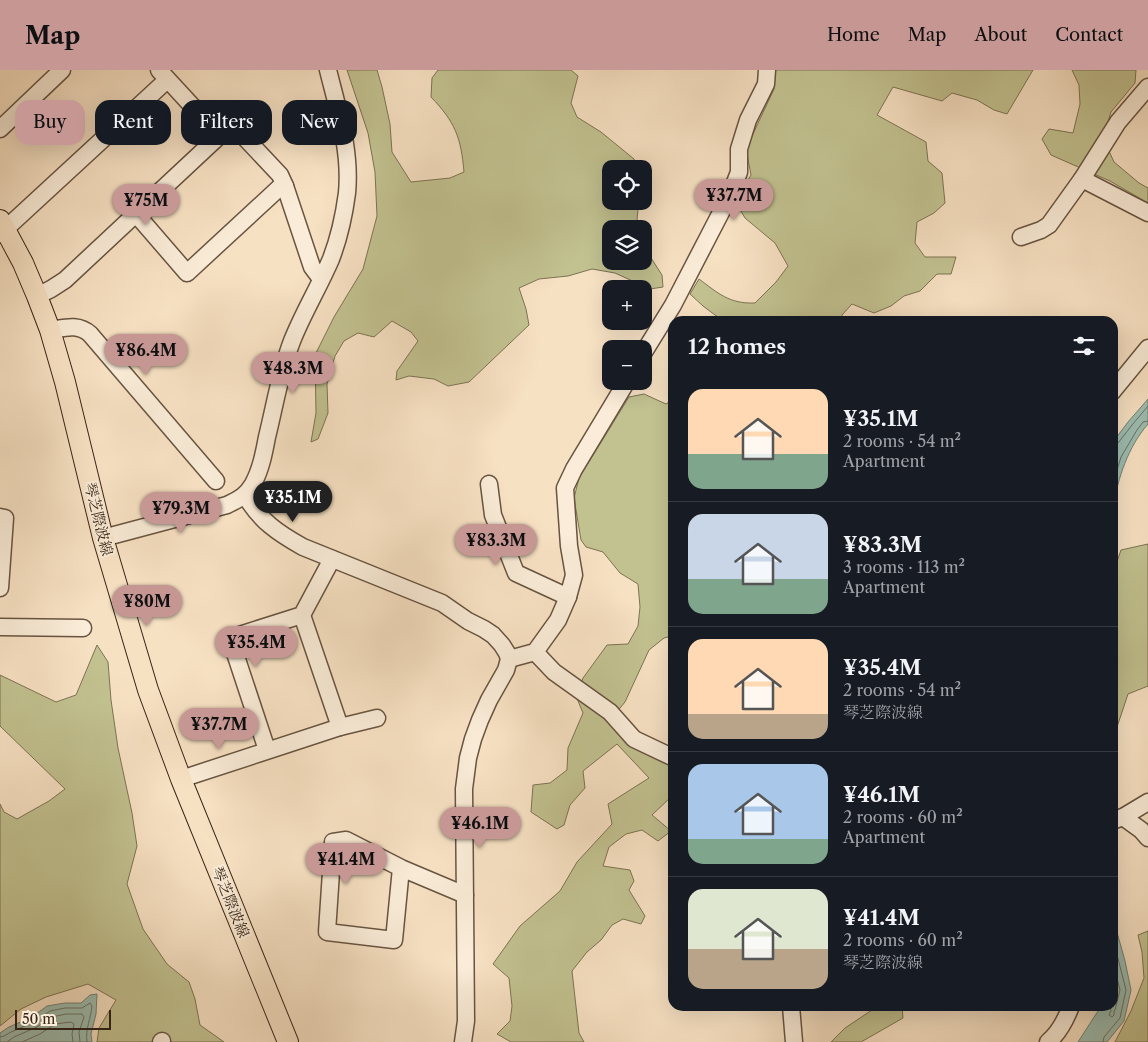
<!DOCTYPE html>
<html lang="en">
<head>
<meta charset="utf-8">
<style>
  :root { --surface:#171b24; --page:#242831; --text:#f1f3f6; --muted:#9ea1a6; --line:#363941; --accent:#c59692 }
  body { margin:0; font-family:"Libre Caslon Text","Noto Serif JP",serif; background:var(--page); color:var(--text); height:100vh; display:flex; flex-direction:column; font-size:19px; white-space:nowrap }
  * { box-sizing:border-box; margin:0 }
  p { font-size:16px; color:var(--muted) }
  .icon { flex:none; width:28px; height:28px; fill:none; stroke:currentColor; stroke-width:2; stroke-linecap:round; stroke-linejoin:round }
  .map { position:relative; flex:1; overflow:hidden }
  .drawer { position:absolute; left:668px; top:246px; width:450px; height:695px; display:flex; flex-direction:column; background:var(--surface); border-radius:15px; box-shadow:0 5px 20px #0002 }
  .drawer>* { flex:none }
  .guide { position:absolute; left:15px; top:30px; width:475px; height:45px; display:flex; gap:10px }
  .buttons { position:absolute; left:602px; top:90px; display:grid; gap:10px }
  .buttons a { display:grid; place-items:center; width:50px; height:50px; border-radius:10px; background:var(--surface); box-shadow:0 5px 20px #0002; font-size:25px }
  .scale { position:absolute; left:15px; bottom:12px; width:96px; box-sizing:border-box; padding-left:5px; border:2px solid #382516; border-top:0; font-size:14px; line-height:18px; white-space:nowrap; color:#382516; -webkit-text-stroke:4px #faecd8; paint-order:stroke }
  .price { position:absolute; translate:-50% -42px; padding:0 11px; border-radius:18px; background:var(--accent); color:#111; font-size:16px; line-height:32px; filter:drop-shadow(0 1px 2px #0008) }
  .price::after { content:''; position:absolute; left:50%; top:30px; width:15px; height:11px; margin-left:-8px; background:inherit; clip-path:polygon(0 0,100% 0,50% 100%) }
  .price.selected { background:#222; color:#fff }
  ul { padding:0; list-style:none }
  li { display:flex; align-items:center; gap:15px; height:125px; padding:0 20px }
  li+li { border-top:1px solid var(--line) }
  li span { display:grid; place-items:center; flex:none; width:140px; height:100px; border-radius:15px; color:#555 }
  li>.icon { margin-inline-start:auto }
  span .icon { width:60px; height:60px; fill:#fffc; stroke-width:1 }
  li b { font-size:21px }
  h2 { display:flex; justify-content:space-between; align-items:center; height:60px; padding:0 20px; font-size:21px }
  .tag { padding:0 18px; border-radius:15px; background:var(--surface); box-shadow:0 5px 20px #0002; font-size:18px; line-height:45px }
  .tag.selected { background:var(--accent); color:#111 }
  header { display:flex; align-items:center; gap:30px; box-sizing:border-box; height:70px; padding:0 25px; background:var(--accent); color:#111 }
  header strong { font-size:24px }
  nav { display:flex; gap:28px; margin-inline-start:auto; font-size:18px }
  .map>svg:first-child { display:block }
  .green { fill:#c2c190; stroke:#7d7353 }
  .water { fill:#9dbeb2; stroke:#758174 }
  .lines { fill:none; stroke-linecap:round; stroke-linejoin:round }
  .shore { stroke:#6a7264; stroke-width:1 }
  .minor-casing { stroke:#685441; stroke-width:19 }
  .major-casing { stroke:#382516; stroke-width:22 }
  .minor { stroke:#faecd8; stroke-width:16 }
  .major { stroke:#f7e1c3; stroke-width:20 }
  .labels { text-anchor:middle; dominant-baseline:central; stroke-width:4; stroke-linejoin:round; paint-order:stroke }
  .street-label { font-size:15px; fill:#382516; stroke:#faecd8 }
</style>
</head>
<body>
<header>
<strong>Map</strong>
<nav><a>Home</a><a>Map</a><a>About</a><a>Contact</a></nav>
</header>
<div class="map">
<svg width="1148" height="972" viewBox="0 0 1148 972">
  <rect width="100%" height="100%" fill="#f7e1c3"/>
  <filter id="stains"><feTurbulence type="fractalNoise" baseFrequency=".004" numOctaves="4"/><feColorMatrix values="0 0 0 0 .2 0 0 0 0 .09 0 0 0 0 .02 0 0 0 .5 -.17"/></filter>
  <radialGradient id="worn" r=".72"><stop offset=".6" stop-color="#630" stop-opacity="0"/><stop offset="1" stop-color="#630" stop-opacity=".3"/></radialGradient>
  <!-- green -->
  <g class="green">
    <path d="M347,0H377L382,17L390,54L392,82L411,112L450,108L464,102C461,67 455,52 431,27L432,8L438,0H571L578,6L571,33L577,47L601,62L634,89L638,99H611V131H639L637,149L639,159H611V191H644V177L662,205L663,217L650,219L615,203L592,199L568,206L539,209L519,218L526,239L529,255L469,312L448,316L434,309L409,306L396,310L397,301L418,271L411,262L392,251L374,267L358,263L344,271L335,286L327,314L328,343L318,369L311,372L316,343L315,285L334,247L363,199L377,146L375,102L368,63Z"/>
    <path d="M774,0H1033L1007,44L994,40L977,30L952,23L942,31L893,17L877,45L926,72L928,91L942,103L945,133L934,143L917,152L915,173L925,187H956L951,204H937L920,221L904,226L891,236L874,243L852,234L842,245V251H723L703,236L690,224L699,209C718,223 729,234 755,233L776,212L788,196L775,173L745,148L735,131L751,105L746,79L774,19Z"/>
    <polygon points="1072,0 1136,0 1135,13 1111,42 1103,68 1114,92 1139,113 1148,118 1148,133 1110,111 1051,85 1042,69 1049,59 1073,63 1080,34 1079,15"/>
    <polygon points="644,324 666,334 672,330 672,566 664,568 649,580 625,632 610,650 639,678 672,697 672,726 652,745 671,761 658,771 642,760 626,764 609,777 603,796 630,800 634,811 629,820 645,846 641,854 623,849 612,855 601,870 587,882 572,901 579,963 584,972 511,972 497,964 510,951 512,936 509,908 493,894 520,856 560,821 577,792 612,754 608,734 649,708 617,674 583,701 585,718 570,735 564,755 557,759 531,742 533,715 550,713 567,700 568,678 583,643 576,626 583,608 607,575 628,574 638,556 640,537 638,514 620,503 603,482 586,477 581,470 574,428 579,408 629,327"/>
    <polygon points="1148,474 1148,616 1128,624 1113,669 1112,511 1114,500 1121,480"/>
    <polygon points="97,575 108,592 111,630 118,678 132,743 137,776 127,814 143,859 167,894 189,912 195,929 200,955 224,972 97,972 99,958 116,930 88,914 46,927 21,939 0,956 0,734 4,742 17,749 49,731 65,719 0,656 0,605 56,632 76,625"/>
    <polygon points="1148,861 1148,972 1115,972 1131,941 1144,908 1142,882 1138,865"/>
    <polygon points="878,936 902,936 903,948 861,972 831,972 845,958"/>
  </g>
  <!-- water -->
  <g class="water">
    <path d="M1148,329V354C1128,377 1118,408 1113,437V372L1128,352Z"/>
    <polygon points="1113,848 1125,891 1131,920 1124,951 1107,972 1078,972 1098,941 1100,936 1112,936"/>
    <polygon points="97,924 96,944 91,964 92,972 0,972 0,963 9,957 32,947 47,936 65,933 81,933 90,925"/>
  </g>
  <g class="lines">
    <!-- shore -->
    <g class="shore">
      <polyline points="1112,374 1118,373 1132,355 1148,336"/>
      <polyline points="1112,417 1121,387 1137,360 1143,352 1148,351"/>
      <polyline points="1110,936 1111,941 1109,945 1112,947 1114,945 1114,941 1115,940 1120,920 1112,889"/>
      <path d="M0,967L4,966L11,962L34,952L50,941L65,938H82L90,933L92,936C91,948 85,959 87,972"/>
      <polyline points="7,972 14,967 37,957 52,947 66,944 82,944 84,947 79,962 80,972"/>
      <polyline points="22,972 40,964 55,954 71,952 74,954 72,964 73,972"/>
      <polyline points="1103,972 1104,967 1120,948 1126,920 1112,865"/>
    </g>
    <!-- minor casing -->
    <g class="minor-casing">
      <g id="minor">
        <polyline points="159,0 193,37 215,50 232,54 280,105 285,116 312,197 321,209"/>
        <polyline points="0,59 62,0"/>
        <polyline points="1082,109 1148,143"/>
        <polyline points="136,144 187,203 279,118 285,116"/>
        <polyline points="0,164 167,10"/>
        <polyline points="1021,167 1041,160 1049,155 1082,109 1118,52 1148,17"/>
        <polyline points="37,226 51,219 65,210 232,54"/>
        <path d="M50,260C64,258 78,253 90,264L216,411"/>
        <polyline points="644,282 673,235 731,123 739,102 739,79 748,50 766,14 767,0"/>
        <polyline points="1112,322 1148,278"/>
        <polyline points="489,414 493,445 516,503 568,527"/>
        <path d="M245,425C260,451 278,463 303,477L442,533L468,551L484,559L493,565L502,575L507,583L509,589L506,600L489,630L480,650L473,669L468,688L464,719L466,951L463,972"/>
        <polyline points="0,447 5,448 0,518"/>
        <path d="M103,468L227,435C239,429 246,426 253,414C261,399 264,383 267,367C275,335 280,302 292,271C303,243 319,217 331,189C339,168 344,146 347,123C351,81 338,40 328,0"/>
        <polyline points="302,545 340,657"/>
        <polyline points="0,557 83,558"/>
        <polyline points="535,582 554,602 610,642 634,669 672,687"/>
        <polyline points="509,589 535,582 558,550 568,527 574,505 569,476 565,418 574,399 627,311"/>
        <polyline points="267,680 230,568 302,545 332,489"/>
        <polyline points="181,709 340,657 377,648"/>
        <polyline points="1123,747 1141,760 1148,768"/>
        <polyline points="1112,751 1123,747 1148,732"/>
        <polyline points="401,798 394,870 327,862 333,772 346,770 401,798 465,825"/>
        <polyline points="791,936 794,972"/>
        <polyline points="161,972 162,971"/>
        <path d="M1048,972C1059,963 1066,949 1071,936"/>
      </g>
    </g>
    <!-- major casing -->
    <g class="major-casing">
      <polyline id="major" points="0,150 23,193 37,226 50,260 65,312 103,468 148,620 181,709 288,972"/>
    </g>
    <!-- minor -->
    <use href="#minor" class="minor"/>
    <!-- major -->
    <use href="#major" class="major"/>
  </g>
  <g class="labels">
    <!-- street labels -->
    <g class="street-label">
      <text transform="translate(99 449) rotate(76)">琴芝際波線</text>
      <text transform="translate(231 832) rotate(68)">琴芝際波線</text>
    </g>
  </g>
  <rect width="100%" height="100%" filter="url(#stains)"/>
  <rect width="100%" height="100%" fill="url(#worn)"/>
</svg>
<div class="buttons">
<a><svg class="icon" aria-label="locate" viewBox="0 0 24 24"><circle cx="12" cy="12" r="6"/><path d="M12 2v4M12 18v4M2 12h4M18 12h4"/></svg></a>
<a><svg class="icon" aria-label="layers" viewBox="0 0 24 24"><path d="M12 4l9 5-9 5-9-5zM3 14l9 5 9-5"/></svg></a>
<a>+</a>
<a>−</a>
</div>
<div class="scale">50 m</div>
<b class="price" style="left:734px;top:151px">¥37.7M</b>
<b class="price" style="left:146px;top:156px">¥75M</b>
<b class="price" style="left:146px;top:306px">¥86.4M</b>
<b class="price" style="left:293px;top:324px">¥48.3M</b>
<b class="price selected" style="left:293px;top:453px">¥35.1M</b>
<b class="price" style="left:181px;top:464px">¥79.3M</b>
<b class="price" style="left:496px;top:496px">¥83.3M</b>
<b class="price" style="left:147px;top:557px">¥80M</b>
<b class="price" style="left:256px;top:598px">¥35.4M</b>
<b class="price" style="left:219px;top:680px">¥37.7M</b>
<b class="price" style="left:480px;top:779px">¥46.1M</b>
<b class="price" style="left:346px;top:815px">¥41.4M</b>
<div class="guide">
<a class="tag selected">Buy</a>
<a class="tag">Rent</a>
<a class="tag">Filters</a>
<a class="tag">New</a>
</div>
<section class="drawer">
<h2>12 homes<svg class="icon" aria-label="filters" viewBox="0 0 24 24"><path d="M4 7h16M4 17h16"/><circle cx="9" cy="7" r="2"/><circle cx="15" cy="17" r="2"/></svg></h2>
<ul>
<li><span style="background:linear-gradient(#ffd9b3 65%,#7fa58c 0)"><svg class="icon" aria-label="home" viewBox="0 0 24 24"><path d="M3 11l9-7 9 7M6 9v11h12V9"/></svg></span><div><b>¥35.1M</b><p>2 rooms · 54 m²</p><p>Apartment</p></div></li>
<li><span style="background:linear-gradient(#c9d6e8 65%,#7fa58c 0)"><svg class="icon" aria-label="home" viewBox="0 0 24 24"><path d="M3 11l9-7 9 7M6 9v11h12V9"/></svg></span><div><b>¥83.3M</b><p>3 rooms · 113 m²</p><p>Apartment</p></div></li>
<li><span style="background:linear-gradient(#ffd9b3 75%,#b9a48a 0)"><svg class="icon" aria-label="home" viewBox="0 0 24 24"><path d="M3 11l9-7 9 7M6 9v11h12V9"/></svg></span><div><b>¥35.4M</b><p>2 rooms · 54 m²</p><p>琴芝際波線</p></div></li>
<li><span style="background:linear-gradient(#a9c7e8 75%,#7fa58c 0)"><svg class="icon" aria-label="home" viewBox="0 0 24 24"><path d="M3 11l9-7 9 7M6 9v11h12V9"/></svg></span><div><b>¥46.1M</b><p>2 rooms · 60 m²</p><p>Apartment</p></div></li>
<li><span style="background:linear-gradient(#dfe7d0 60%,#b9a48a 0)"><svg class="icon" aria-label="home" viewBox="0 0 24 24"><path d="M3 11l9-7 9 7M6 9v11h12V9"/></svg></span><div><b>¥41.4M</b><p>2 rooms · 60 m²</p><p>琴芝際波線</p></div></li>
</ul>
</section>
</div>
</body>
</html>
